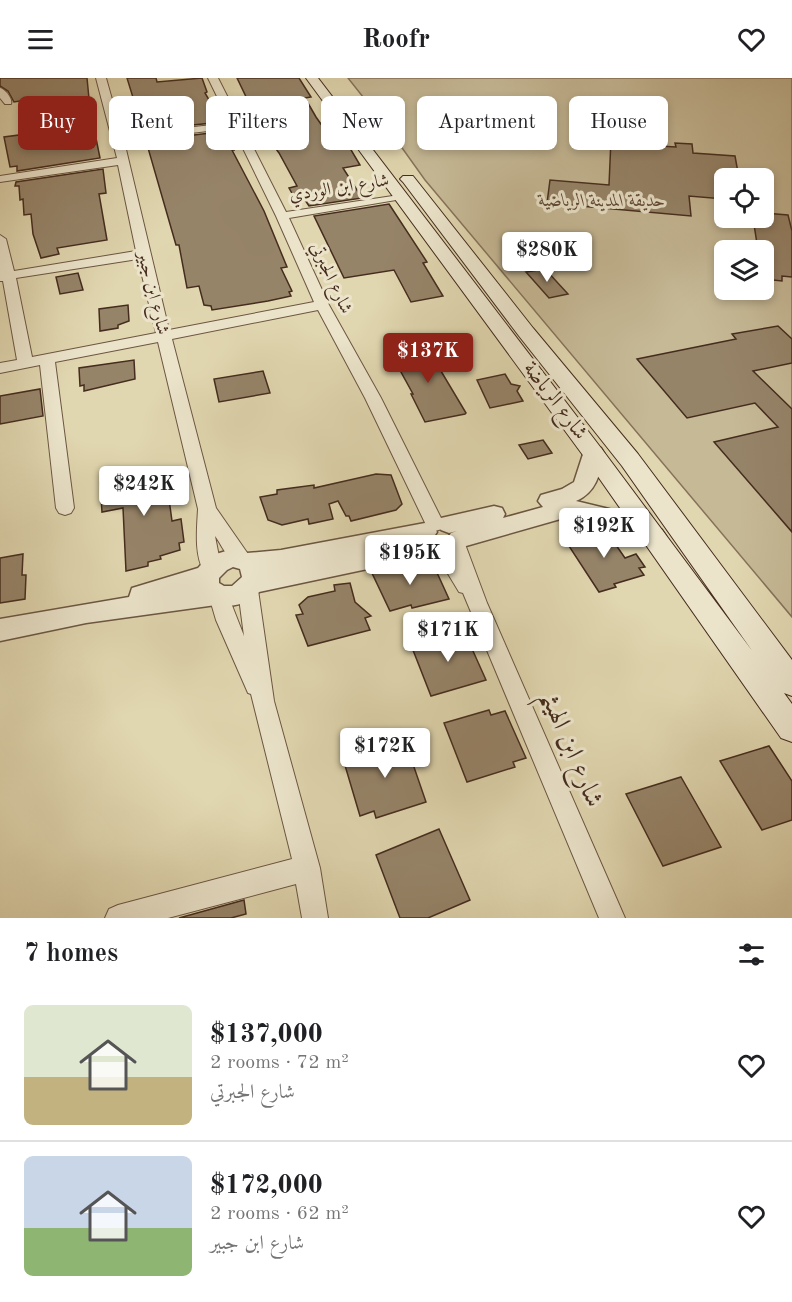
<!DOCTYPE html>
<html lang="en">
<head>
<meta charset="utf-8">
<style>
  :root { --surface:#fff; --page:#f6f6f6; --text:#202124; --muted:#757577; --line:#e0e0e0; --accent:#8f2418 }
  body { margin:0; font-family:"Old Standard TT",Amiri,serif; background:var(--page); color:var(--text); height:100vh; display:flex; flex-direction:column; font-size:22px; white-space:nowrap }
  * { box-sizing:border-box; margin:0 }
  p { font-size:20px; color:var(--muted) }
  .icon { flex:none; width:33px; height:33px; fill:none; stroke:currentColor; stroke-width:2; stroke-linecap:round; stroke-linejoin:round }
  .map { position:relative; height:840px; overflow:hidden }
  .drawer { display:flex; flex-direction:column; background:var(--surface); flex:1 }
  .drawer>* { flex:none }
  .hud { position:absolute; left:18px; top:18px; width:756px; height:54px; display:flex; gap:12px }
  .buttons { position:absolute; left:714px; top:90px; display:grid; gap:12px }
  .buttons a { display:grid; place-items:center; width:60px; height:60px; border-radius:9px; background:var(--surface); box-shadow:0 3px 9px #0003; font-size:30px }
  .price { position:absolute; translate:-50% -51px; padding:0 14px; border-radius:6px; background:#fff; color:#222; font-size:20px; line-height:39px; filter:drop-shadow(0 2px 3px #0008) }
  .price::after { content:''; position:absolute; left:50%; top:36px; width:18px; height:14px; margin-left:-9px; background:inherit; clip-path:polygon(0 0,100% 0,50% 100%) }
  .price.selected { background:var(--accent); color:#fff }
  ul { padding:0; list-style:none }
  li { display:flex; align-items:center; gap:18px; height:150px; padding:0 24px }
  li+li { border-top:2px solid var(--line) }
  li span { display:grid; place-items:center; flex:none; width:168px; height:120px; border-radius:9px; color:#555 }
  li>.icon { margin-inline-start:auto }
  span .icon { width:72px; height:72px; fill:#fffc; stroke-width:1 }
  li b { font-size:26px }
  h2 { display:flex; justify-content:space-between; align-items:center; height:72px; padding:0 24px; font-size:26px }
  .pill { padding:0 21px; border-radius:9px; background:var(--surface); box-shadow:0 3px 9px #0003; font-size:21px; line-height:54px }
  .pill.selected { background:var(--accent); color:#fff }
  header { display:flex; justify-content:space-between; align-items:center; height:78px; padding:0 24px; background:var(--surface); font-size:27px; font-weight:600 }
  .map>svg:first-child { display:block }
  .green { fill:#c6b996; stroke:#86725a; stroke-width:1.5; fill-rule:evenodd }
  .building { fill:#968469; stroke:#452c1e; stroke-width:1.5 }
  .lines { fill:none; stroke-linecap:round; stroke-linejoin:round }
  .minor-casing { stroke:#6c5642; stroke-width:2 }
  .tertiary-casing { stroke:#6c5642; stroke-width:3 }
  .secondary-casing { stroke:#452c1e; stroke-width:2 }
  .minor { fill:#ebe4cb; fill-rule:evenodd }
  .tertiary { fill:#ebe4cb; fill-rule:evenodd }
  .secondary { fill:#ebe4cb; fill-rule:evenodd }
  .labels { text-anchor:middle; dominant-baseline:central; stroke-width:6; stroke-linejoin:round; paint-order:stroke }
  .far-street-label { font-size:18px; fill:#452c1e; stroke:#ebe4cb }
  .far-park-label { font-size:18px; font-style:italic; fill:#5f4836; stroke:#ebe4cb }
  .street-label { font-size:21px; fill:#452c1e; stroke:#ebe4cb }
  .near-street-label { font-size:26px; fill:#452c1e; stroke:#ebe4cb }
</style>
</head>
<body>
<header><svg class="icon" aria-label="menu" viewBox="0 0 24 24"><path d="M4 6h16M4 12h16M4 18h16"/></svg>Roofr<svg class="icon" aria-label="heart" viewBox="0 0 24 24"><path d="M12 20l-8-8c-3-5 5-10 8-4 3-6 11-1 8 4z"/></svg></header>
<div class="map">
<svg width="792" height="840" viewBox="0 0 792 840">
  <rect width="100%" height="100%" fill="#e0d6af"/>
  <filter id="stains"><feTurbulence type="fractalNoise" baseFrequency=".00333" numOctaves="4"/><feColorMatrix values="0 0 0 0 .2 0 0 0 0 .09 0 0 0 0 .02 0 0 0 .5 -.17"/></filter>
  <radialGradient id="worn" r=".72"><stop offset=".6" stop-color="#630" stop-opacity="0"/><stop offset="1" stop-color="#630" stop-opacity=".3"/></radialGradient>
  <!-- green -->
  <path class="green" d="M348,0H792V539L425,102L390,53ZM724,100H764V140H724ZM724,172H764V212H724Z"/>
  <!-- building -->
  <g class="building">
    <polygon points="0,0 87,0 90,31 100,80 17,93 17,88 10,89 4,59 42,54 32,21 14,24 8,13 0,8"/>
    <polygon points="127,0 156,0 157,4 202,0 207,14 205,15 222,44 143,52"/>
    <polygon points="237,0 299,0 311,19 305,20 316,39 330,59 333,59 339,67 347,65 360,87 343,90 362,120 309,128 305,122 297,124 289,110 297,108 279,75 262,52"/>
    <polygon points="612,39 641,67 676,69 675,65 692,66 693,75 735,78 739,100 724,100 724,121 689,118 691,138 547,125 550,102 609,107"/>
    <polygon points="226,53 234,72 232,72 264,133 287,189 281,190 292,213 289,214 291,218 268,223 212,232 211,228 204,227 199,208 187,210 179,167 176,167 146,63"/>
    <polygon points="103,91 106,115 99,116 107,162 57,170 59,176 41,180 33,156 31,136 24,137 23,121 20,122 19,108 15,108 16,104"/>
    <polygon points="389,126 427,184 423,185 443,218 411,224 394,192 344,200 314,138"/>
    <polygon points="764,135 788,137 792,153 792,199 782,198 782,203 764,201 764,172 758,172 753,140 764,141"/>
    <polygon points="545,191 568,216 549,220 526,194"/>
    <polygon points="78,195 83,212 60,216 56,199"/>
    <polygon points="128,227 129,243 118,247 118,250 100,253 99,231"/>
    <polygon points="778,248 792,261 792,285 753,293 792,331 792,454 714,364 778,349 755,325 687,340 637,281 736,261 732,256"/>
    <polygon points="426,268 466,335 465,336 425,344 411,316 413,316 390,274"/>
    <polygon points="134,282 135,301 84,313 84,307 80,308 79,290"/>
    <polygon points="263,293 270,315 219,324 214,301"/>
    <polygon points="505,296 511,306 520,308 517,313 523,323 490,330 477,302"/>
    <polygon points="40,311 43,338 0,346 0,318"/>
    <polygon points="543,362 552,375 528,381 519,367"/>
    <polygon points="165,392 172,443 181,441 184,464 179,465 180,472 160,478 161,481 148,484 148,488 126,493 123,430 102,434 100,404"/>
    <polygon points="376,396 391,397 402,426 396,432 351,443 349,438 346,438 338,423 329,426 333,441 309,446 308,441 282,447 268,442 260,419 277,416 277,412 314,407 314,410"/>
    <polygon points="599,450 603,455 607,454 625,480 636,476 645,489 639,490 644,497 614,506 616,509 599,514 565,462 571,460 570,458"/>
    <polygon points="23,476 22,497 26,497 25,521 0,525 0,480"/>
    <polygon points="413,484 426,488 433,486 449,521 412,530 411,527 390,533 371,493"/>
    <polygon points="350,505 355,524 371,538 365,540 370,552 308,568 296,537 303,536 299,527 308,519 335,513 334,507"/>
    <polygon points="464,553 486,602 431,618 411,567"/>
    <polygon points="489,632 491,637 505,633 526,680 513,684 515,689 467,704 444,645"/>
    <polygon points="404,660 426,724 376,740 374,733 360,738 344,684 357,681 355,674"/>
    <polygon points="769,668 792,703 792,742 762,752 720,683"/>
    <polygon points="681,699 721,769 663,788 626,716"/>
    <polygon points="439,751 470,822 428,840 400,840 376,777"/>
    <polygon points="244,822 246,836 231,840 179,840"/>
  </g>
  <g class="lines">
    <!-- minor casing -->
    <g class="minor-casing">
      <g id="minor">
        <path d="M96,0H106L122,57L230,45L208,0H218L286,134L406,116V120L402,121L289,140L329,227L381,320L444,446L442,451L435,453L428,451L365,320L318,232L172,261L216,430L248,476L251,481L248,486C231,492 224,470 215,458L221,489L218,494L211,497L204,494C194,476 197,451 198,431L158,264L55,284L74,430L71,435L65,437L59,435L56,430L40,287L0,295V285L17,282L3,203H0V157L6,161L14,193L136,173L118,87L0,104V98L117,80ZM233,50L276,138L314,224L169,252L124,63ZM138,181L156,255L32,279L16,200Z"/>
        <path d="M0,10C5,11 13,21 11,26H5L0,20Z"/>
        <polygon points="456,459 463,461 465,466 487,525 625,840 599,840 463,515 459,514 433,471 436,466 447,465 449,461"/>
        <polygon points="248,504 255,506 258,512 274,623 320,790 328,840 302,840 296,806 168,840 105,840 109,831 118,827 292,781 251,616 248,615 216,542 209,518 212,512 219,510 226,512 244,558 238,512 241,506"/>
      </g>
    </g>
    <!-- tertiary casing -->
    <g class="tertiary-casing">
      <g id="tertiary">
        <path d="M593,368L601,370L604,375C600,395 597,414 576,423L609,431L662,452L666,458L662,464L654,467L596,444L571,438L459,470L451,467L447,461L451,455L457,453L449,455L441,452L437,446L441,440L494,428L502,430L505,436L503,440L543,429L538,423L541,417L562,411L574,404L585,370Z"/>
        <path d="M425,445L433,448L437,454L433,460L443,463L447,469L443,475L259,514C248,526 232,530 216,527L86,545L0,563V541L129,519L132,510L198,490L209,478L233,471L247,475L281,472ZM233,489L240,491L242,499L232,508H224L219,505V500L227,492Z"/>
      </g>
    </g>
    <!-- secondary casing -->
    <g class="secondary-casing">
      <polygon id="secondary" points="306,0 318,0 601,370 753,574 622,388 519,258 403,104 400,101 403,98 413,98 533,250 638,376 792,582 792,618 784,615 792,626 792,664 781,660 585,380"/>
    </g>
    <!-- minor -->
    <use href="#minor" class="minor"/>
    <!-- tertiary -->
    <use href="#tertiary" class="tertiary"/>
    <!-- secondary -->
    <use href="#secondary" class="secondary"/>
  </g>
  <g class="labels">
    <!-- far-street labels -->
    <g class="far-street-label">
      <text transform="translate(339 110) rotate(-9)">شارع ابن الوردي</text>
      <text transform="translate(331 200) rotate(65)">شارع الجبرتي</text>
      <text transform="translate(153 215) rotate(76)">شارع ابن جبير</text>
    </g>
    <!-- far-park labels -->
    <g class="far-park-label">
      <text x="602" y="123">حديقة المدينة الرياضية</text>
    </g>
    <!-- street labels -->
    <g class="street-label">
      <text transform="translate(555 323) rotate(53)">شارع الرياضة</text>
    </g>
    <!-- near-street labels -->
    <g class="near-street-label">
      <text transform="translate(571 671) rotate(67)">شارع ابن الهيثم</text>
    </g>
  </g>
  <rect width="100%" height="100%" filter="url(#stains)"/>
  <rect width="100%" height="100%" fill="url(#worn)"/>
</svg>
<div class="buttons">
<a><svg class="icon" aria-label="locate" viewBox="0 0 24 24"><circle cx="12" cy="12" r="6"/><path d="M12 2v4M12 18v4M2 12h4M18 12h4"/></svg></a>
<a><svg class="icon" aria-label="layers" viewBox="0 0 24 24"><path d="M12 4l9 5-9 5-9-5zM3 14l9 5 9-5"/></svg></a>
</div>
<b class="price" style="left:547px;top:205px">$280K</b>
<b class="price selected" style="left:428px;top:306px">$137K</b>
<b class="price" style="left:144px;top:439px">$242K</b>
<b class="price" style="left:604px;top:481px">$192K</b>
<b class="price" style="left:410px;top:508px">$195K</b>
<b class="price" style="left:448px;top:585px">$171K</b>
<b class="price" style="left:385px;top:701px">$172K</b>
<div class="hud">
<a class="pill selected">Buy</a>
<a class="pill">Rent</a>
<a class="pill">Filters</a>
<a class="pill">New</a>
<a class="pill">Apartment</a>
<a class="pill">House</a>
</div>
</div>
<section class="drawer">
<h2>7 homes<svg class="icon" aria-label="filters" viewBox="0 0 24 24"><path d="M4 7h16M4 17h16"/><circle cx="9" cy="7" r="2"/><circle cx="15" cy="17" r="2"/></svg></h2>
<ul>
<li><span style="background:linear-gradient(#dfe7d0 60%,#c2b280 0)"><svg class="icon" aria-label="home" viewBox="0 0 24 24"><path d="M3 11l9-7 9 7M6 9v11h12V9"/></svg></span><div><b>$137,000</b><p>2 rooms · 72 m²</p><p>شارع الجبرتي</p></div><svg class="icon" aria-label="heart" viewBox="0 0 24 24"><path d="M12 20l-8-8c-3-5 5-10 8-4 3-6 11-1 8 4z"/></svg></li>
<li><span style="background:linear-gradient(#c9d6e8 60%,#8fb573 0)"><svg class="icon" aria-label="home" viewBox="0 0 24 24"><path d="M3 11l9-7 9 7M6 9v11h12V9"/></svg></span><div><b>$172,000</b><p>2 rooms · 62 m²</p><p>شارع ابن جبير</p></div><svg class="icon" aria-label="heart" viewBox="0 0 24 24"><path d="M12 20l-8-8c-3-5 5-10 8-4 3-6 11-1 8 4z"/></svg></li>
</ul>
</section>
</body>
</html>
